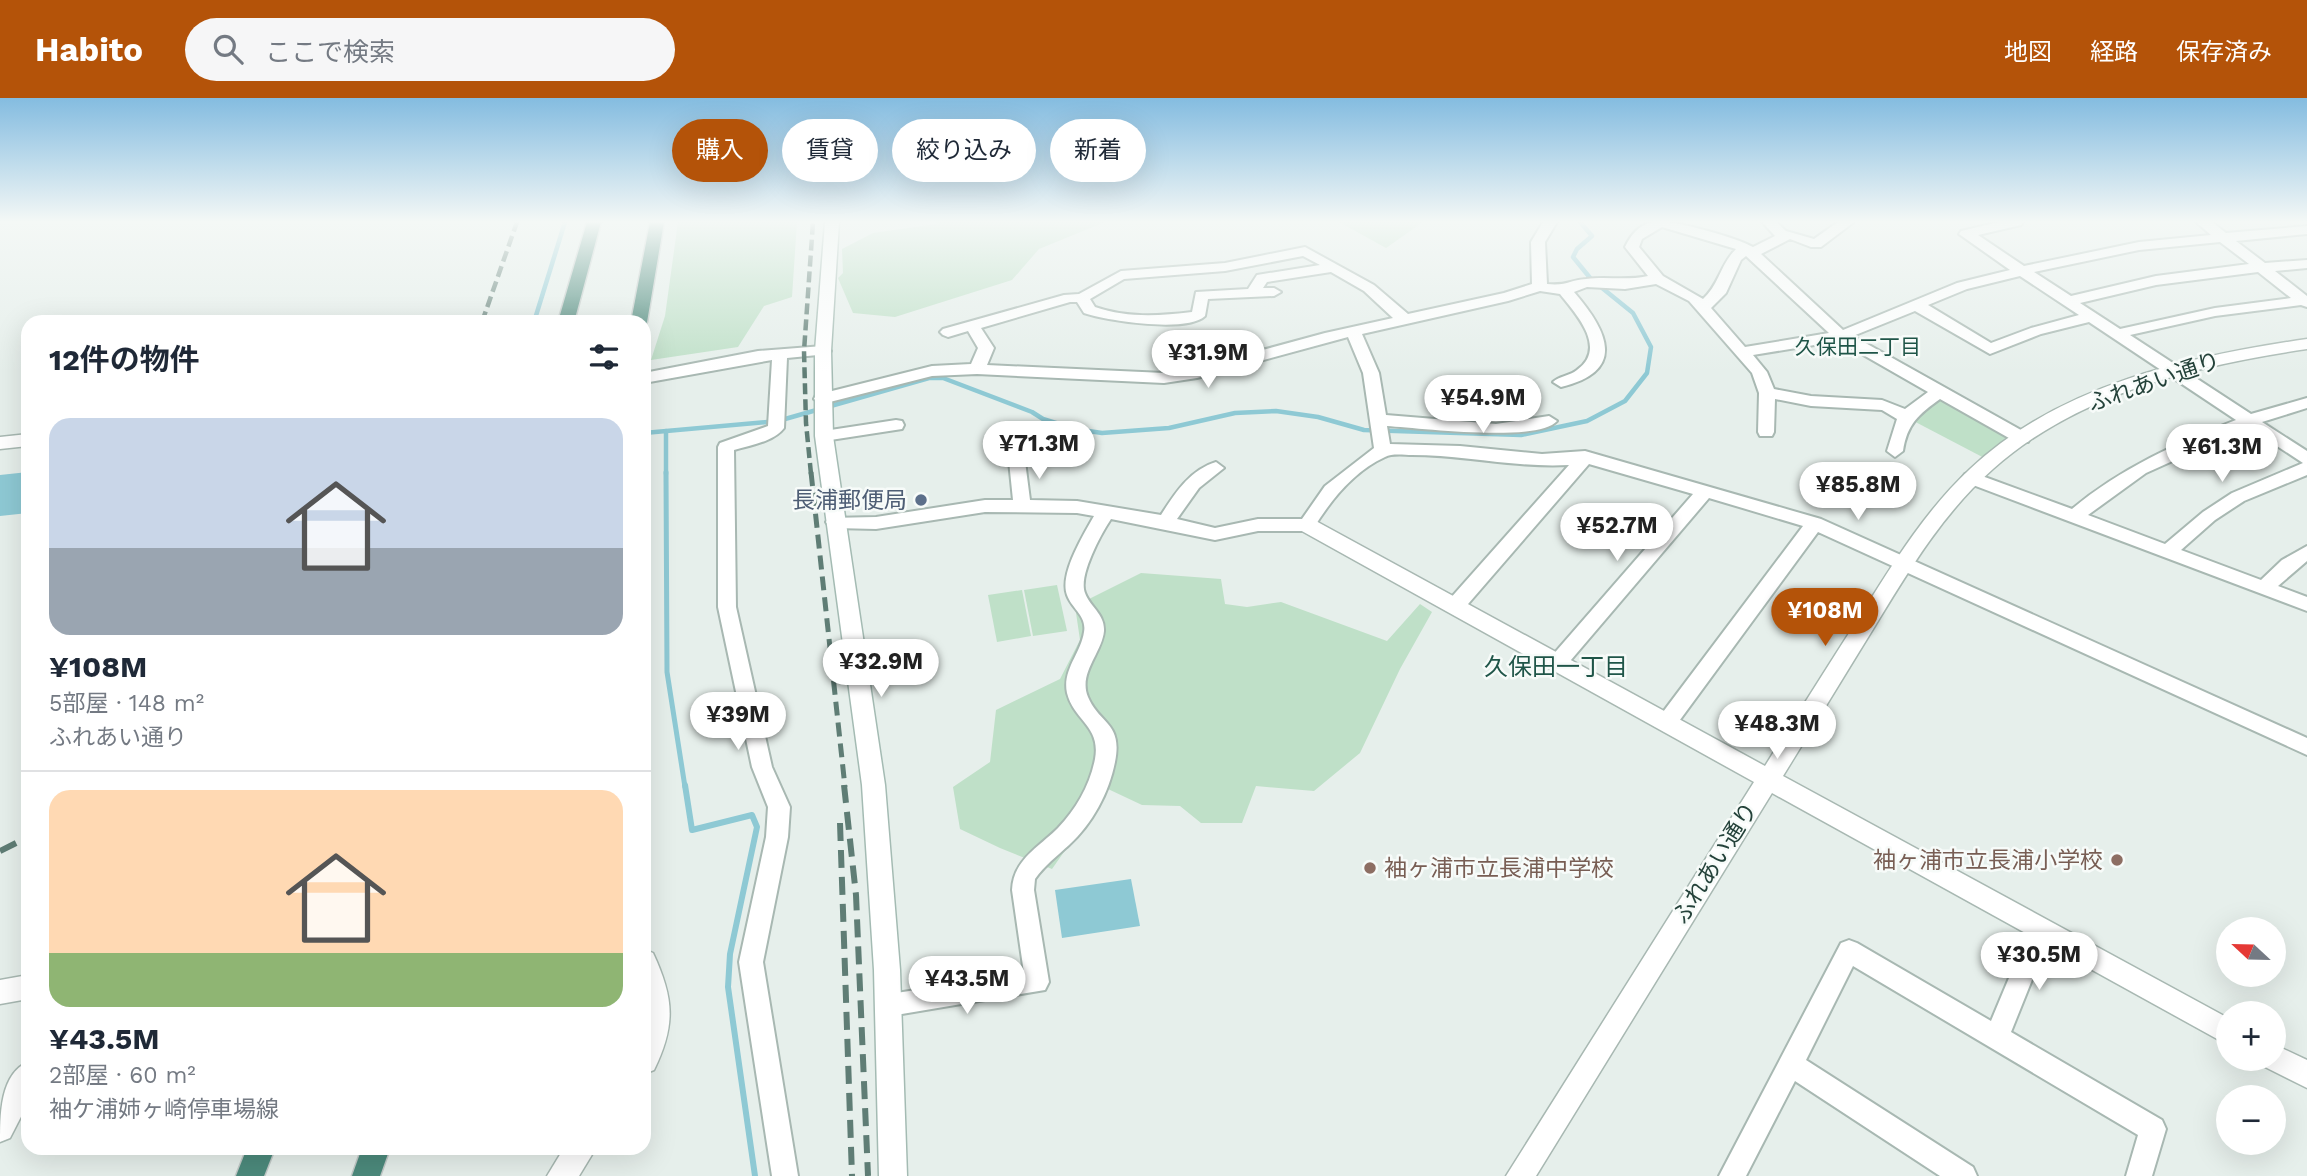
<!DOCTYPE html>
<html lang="ja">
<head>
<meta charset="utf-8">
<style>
  :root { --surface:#fff; --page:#f6f6f7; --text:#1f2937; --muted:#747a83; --line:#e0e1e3; --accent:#b45309 }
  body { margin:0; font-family:"Work Sans","Noto Sans JP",sans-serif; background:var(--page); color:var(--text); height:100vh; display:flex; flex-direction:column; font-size:26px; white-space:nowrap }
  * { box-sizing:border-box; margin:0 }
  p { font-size:23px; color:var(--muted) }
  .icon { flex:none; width:38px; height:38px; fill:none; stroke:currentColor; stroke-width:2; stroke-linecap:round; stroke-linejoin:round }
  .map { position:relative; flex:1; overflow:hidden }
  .details { position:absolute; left:21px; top:217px; width:630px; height:840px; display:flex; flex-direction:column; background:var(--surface); border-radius:21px; box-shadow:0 7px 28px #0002 }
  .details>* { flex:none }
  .guide { position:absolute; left:672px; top:21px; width:665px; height:63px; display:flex; gap:14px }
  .needle { width:46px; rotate:292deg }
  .tools { position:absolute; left:2216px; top:819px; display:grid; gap:14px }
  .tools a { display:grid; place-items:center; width:70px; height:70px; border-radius:50%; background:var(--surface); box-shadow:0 7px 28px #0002; font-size:35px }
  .price { position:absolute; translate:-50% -60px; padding:0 16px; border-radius:24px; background:#fff; color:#222; font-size:23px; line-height:46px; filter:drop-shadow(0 2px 4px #0008) }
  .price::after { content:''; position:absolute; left:50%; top:42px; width:21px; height:16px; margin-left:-10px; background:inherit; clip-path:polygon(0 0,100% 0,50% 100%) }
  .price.on { background:var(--accent); color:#fff }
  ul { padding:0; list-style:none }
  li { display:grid; align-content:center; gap:14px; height:371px; padding:0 28px }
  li+li { border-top:2px solid var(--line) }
  li span { display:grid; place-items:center; height:217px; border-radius:21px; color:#555 }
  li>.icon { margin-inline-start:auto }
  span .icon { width:126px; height:126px; fill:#fffc; stroke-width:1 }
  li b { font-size:30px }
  h2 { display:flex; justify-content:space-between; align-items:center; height:84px; padding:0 28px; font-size:30px }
  .pill { padding:0 24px; border-radius:32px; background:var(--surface); box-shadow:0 7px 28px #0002; font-size:24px; line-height:63px }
  .pill.on { background:var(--accent); color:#fff }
  header { display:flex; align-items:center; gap:42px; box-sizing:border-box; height:98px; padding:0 35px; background:var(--accent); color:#fff }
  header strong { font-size:33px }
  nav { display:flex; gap:38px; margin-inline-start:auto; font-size:24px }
  .search { width:490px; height:63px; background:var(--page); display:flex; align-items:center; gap:18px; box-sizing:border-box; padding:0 24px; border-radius:38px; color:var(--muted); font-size:26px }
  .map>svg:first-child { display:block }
  .green { fill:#bfe0c8 }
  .water { fill:#8ec9d4 }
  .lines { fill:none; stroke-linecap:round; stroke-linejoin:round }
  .stream-far2 { stroke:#8ec9d4; stroke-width:4.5 }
  .stream-far1 { stroke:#8ec9d4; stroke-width:5 }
  .stream { stroke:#8ec9d4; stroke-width:6 }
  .minor-casing { stroke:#a8b8b2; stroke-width:4 }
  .tertiary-casing { stroke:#a8b8b2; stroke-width:3 }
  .secondary-casing { stroke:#a4bbb3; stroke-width:3 }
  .trunk-casing { stroke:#c2cac8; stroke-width:3 }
  .minor { fill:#fff; fill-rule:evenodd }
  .tertiary { fill:#fff; fill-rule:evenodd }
  .secondary { fill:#fff; fill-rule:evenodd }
  .trunk { fill:#4c8a7c; fill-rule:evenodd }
  .rail-far2 { stroke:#5f7d75; stroke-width:4.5; stroke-dasharray:11 5; stroke-linecap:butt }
  .rail-far1 { stroke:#5f7d75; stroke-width:5; stroke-dasharray:14 7; stroke-linecap:butt }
  .rail { stroke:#5f7d75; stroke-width:6; stroke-dasharray:18 9; stroke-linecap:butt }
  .service-dot { fill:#5c6f8a; stroke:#f7fbf9; stroke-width:2.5 }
  .education-dot { fill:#8d6e63; stroke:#f7fbf9; stroke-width:2.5 }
  .labels { text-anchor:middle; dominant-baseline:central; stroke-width:5; stroke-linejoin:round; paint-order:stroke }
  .far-neighbourhood-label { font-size:21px; fill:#1f5548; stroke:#f7fbf9 }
  .street-label { font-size:23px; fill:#24423a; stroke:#f7fbf9 }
  .service-label { font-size:23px; fill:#4e5e75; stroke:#f7fbf9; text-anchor:end }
  .education-label { font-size:23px; fill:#785e54; stroke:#f7fbf9; text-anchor:end }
  .neighbourhood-label { font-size:24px; fill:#1f5548; stroke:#f7fbf9 }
</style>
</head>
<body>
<header>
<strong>Habito</strong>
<div class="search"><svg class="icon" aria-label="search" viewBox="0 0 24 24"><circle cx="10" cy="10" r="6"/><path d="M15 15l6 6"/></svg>ここで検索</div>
<nav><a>地図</a><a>経路</a><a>保存済み</a></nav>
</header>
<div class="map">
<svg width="2307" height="1078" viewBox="0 0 2307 1078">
  <rect width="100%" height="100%" fill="#e6efeb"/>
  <!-- green -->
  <g class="green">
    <polygon points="678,124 797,124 792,199 764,208 738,249 651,262 665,218"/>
    <polygon points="937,124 1105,124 1039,151 1012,182 895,219 853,215 838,180 843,175 842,151 873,135 936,126"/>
    <polygon points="1339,124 1423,124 1386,150"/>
    <polygon points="1939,294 2022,340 1990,363 1904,318"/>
    <polygon points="1141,475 1221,481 1225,506 1247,509 1281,504 1387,543 1420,506 1432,514 1400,571 1360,655 1314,693 1256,688 1242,725 1201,725 1180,708 1142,707 1108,691 1052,771 1000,750 960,731 953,689 990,664 996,612 1060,581 1080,542 1075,508"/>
    <polygon points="1057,487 1067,533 1033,538 1024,492"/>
    <polygon points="1022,492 1031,538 997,544 988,497"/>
  </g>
  <!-- water -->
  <g class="water">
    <polygon points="28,374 28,415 0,418 0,377"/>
    <polygon points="1131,781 1140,828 1062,840 1055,792"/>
  </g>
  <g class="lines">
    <!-- stream-far2 -->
    <g class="stream-far2">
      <polyline points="534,224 565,124"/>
      <polyline points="666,333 666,376"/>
      <polyline points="644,335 778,323 929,280 943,280 1032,314 1043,321 1075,331 1102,335 1169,330 1235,315 1276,313 1318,319 1364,332 1521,337 1587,323 1625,303 1647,275 1651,249 1633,215 1591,181 1573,159 1577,151 1592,138 1580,124"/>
    </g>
    <!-- stream-far1 -->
    <polyline class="stream-far1" points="666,374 667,574 685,689"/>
    <!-- stream -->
    <polyline class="stream" points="685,687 692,732 752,717 757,729 730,856 728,889 755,1078"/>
    <!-- minor casing -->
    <g class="minor-casing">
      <g id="minor">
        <path d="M1543,124H1557L1545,144L1547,186C1568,188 1569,182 1586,181C1608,178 1624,183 1648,178L1625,149C1630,138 1639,127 1652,124C1670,120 1737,140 1753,149L1775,138L1762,124H1776L1786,133L1814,141L1838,124H1854L1821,149H1811L1790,141L1761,156L1843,232L1957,185L2010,172L1959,136L1961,133L1999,124H2023L2021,127L1978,137L2024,168L2139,144L2211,137L2196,124H2212L2226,135L2307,128V136L2236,143L2265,165L2307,162V170L2275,173L2307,198V209L2301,207L2215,218L2130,237L2251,316L2307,300V310L2262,324L2307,353V377L2244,403L2215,422L2181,452L2261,482L2282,462L2307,448V463L2278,488L2307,499V513L1965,384L1962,380L1965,376L1971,374L2072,411C2121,370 2177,345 2236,322L2089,224L2041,236L1990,256L1915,213L1853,238L2028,336L2030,340L2028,344H2016L1940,301C1919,316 1907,326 1903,353L1895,359L1887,353L1897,321L1882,312L1811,308L1775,301L1774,334L1772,338H1760L1758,334L1759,295L1752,275L1689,203L1656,186L1625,191L1587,189L1574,194C1607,232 1628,273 1561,289L1553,284C1559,278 1570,278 1577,272C1608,250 1576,216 1560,196L1540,193L1508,203L1362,236L1379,275L1386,317L1496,326L1549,318L1557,323C1538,345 1419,330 1387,328L1390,346L1460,348L1542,356L1585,353L1821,421L2307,640V657L1818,434L1674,630L1667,632L1660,630L1657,624L1660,618L1803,428L1709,400L1565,569L1558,572L1551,569L1548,564L1551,559L1693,396L1589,366L1462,513H1448L1446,508L1448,503L1569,367C1516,370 1464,357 1412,357C1404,357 1392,355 1385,359C1354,373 1330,403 1313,431L1307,433H1258L1215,442L1111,421C1101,436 1078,478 1085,495C1090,509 1105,516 1104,533C1102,555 1078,575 1088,599C1099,626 1123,624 1115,664C1109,695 1092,726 1069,747C1057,758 1044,768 1035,781L1034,792L1049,884L1045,892L890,918L881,915L878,907L881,899L890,896L1024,875L1012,792C1013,762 1039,749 1058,730C1076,711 1090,687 1095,661C1101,628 1074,623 1067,595C1062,572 1081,555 1084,534C1087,518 1072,511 1067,497C1059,476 1084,436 1094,418L1077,415L985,414L876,431L835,430L829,428L826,424L829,420L876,419L985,402H1013L1009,363L1017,357L1025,363L1030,402L1077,403L1161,417C1175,395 1190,372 1216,364L1224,370L1199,390L1177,421L1215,430L1258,421H1302L1325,388L1374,350L1363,275L1348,239L1197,280L1164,285L977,276L932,278L822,306L814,301L816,297L932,268L971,266L978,250L968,233L948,239L943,237L940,234L943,231L1064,197L1079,196L1121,173L1225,165L1305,149L1374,187L1408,216L1504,195L1532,186L1531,144ZM1662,129L1736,151C1721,165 1719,187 1703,201L1663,178L1639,149L1642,141ZM2220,144L2249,166L2156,178L2071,198L2034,174L2139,152ZM1303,158L1320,167L1257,177L1248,191L1196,194L1192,214C1159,218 1126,220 1095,209L1090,201L1124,181L1225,173ZM1746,158L1829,235L1745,249L1711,210L1726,195L1741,162ZM1331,174L1364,193L1393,220L1325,235L1196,270L1164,275L987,267L994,250L981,230L1070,204H1077L1084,215C1108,223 1187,235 1205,218L1208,201L1274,198L1281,194L1274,190H1263L1267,184ZM2258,174L2291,200L2215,210L2120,231L2080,205L2156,187ZM2020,178L2079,217L2031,230L1991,245L1928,207L1967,191ZM1839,243L1928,294L1905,311L1882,302L1811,298L1774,291L1767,274L1753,257ZM2248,329L2303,365L2232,395L2203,414L2165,446L2088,417L2146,375Z"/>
        <path d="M823,248L831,253L828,256L787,260L784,330C773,344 751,347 734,352L736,509L772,669L790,709L788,739L763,864L798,1078H772L739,864L766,739L768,709L752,669L718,509V349L720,345L768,328L772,262L644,285V275L758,253Z"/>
        <polygon points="896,322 902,323 904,327 902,331 824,343 816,338 824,333"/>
        <polygon points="2040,821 2048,825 2052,832 2011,934 2162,1022 2166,1031 2152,1078 2126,1078 2138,1037 1853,868 1806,962 1973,1069 1977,1078 1940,1078 1795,983 1746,1078 1719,1078 1841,845 1849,842 1857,845 1991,923 2032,825"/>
      </g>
    </g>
    <!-- tertiary casing -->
    <g class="tertiary-casing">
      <g id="tertiary">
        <path d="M2307,241V251C2197,267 2078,295 1993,371C1943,415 1909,472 1875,528C1844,578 1814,628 1783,678L2228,920V947L1772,695L1536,1078H1506L1754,684L1300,432L1297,427L1300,422H1314L1765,668C1797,617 1829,566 1862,515C1894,464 1926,412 1970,371C2059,287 2190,258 2307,241Z"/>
        <polygon points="28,336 28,348 0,351 0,339"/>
        <path d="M644,851L653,855C674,900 676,927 654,972L644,976Z"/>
        <polygon points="28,877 28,901 0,906 0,882"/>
        <polygon points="2273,946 2307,962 2307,990 2263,968 2260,961 2273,961"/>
        <path d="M28,964V1005L10,1040L0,1044C0,1017 0,976 28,964Z"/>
        <polygon points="564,1050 596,1050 579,1078 547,1078"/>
      </g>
    </g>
    <!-- secondary casing -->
    <g class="secondary-casing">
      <polygon id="secondary" points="825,124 839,124 831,253 833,338 885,687 900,872 907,1078 879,1078 874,872 862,687 815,338 815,253"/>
    </g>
    <!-- trunk casing -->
    <g class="trunk-casing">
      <g id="trunk">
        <polygon points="587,124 601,124 574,224 558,224"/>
        <polygon points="650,124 664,124 647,224 644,228 644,224 631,224"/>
        <polygon points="247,1050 275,1050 264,1078 236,1078"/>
        <polygon points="362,1050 390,1050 380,1078 352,1078"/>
      </g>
    </g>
    <!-- minor -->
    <use href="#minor" class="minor"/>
    <!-- tertiary -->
    <use href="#tertiary" class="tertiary"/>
    <!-- secondary -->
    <use href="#secondary" class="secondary"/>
    <!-- trunk -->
    <use href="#trunk" class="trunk"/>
    <!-- rail-far2 -->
    <g class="rail-far2">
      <polyline points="482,224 517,124"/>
      <polyline points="811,376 806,325 804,253 813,124"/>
    </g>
    <!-- rail-far1 -->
    <polyline class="rail-far1" points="811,374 845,689"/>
    <!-- rail -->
    <g class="rail">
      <polyline points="844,687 856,797 868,1078"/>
      <polyline points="840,725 852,1078"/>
      <polyline points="0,753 28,739"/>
    </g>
  </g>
  <!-- sky -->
  <linearGradient id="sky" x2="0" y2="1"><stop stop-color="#84bce0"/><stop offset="0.45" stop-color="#f4f8f6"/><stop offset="1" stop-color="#f4f8f6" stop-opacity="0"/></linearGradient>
  <rect width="2307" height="275" fill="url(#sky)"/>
  <!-- markers -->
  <circle class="service-dot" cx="921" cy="402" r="7"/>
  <g class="education-dot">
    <circle cx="2117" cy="762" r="7"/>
    <circle cx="1370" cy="770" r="7"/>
  </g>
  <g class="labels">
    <!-- far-neighbourhood labels -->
    <g class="far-neighbourhood-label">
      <text x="1858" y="248">久保田二丁目</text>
    </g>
    <!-- street labels -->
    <g class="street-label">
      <text transform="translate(2154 284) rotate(-19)">ふれあい通り</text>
      <text transform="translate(1715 765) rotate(-58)">ふれあい通り</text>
    </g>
    <!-- service labels -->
    <g class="service-label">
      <text x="907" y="402">長浦郵便局</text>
    </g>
    <!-- education labels -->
    <g class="education-label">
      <text x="2103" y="762">袖ヶ浦市立長浦小学校</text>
      <text x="1384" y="770" text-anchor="start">袖ヶ浦市立長浦中学校</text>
    </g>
    <!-- neighbourhood labels -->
    <g class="neighbourhood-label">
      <text x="1556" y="569">久保田一丁目</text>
    </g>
  </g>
</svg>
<div class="tools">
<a><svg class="needle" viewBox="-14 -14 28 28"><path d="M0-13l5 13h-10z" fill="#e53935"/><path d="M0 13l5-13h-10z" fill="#747a83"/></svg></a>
<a>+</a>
<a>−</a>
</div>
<b class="price" style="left:1208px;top:292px">¥31.9M</b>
<b class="price" style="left:1483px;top:337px">¥54.9M</b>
<b class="price" style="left:1039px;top:383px">¥71.3M</b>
<b class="price" style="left:2222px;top:386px">¥61.3M</b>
<b class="price" style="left:1858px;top:424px">¥85.8M</b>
<b class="price" style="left:1617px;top:465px">¥52.7M</b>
<b class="price on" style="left:1825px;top:550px">¥108M</b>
<b class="price" style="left:881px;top:601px">¥32.9M</b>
<b class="price" style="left:738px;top:654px">¥39M</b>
<b class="price" style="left:1777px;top:663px">¥48.3M</b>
<b class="price" style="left:2039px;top:894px">¥30.5M</b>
<b class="price" style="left:967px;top:918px">¥43.5M</b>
<div class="guide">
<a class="pill on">購入</a>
<a class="pill">賃貸</a>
<a class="pill">絞り込み</a>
<a class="pill">新着</a>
</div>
<section class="details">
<h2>12件の物件<svg class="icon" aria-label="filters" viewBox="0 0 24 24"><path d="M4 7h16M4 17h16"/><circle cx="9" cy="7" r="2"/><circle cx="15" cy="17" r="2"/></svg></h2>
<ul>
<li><span style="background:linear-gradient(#c9d6e8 60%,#9aa5b1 0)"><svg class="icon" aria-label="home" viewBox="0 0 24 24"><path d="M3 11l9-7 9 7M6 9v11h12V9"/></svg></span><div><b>¥108M</b><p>5部屋 · 148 m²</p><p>ふれあい通り</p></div></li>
<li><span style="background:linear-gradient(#ffd9b3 75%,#8fb573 0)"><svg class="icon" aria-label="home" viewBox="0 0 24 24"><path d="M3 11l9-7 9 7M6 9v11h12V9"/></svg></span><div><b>¥43.5M</b><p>2部屋 · 60 m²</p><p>袖ケ浦姉ヶ崎停車場線</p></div></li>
</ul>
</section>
</div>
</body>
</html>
